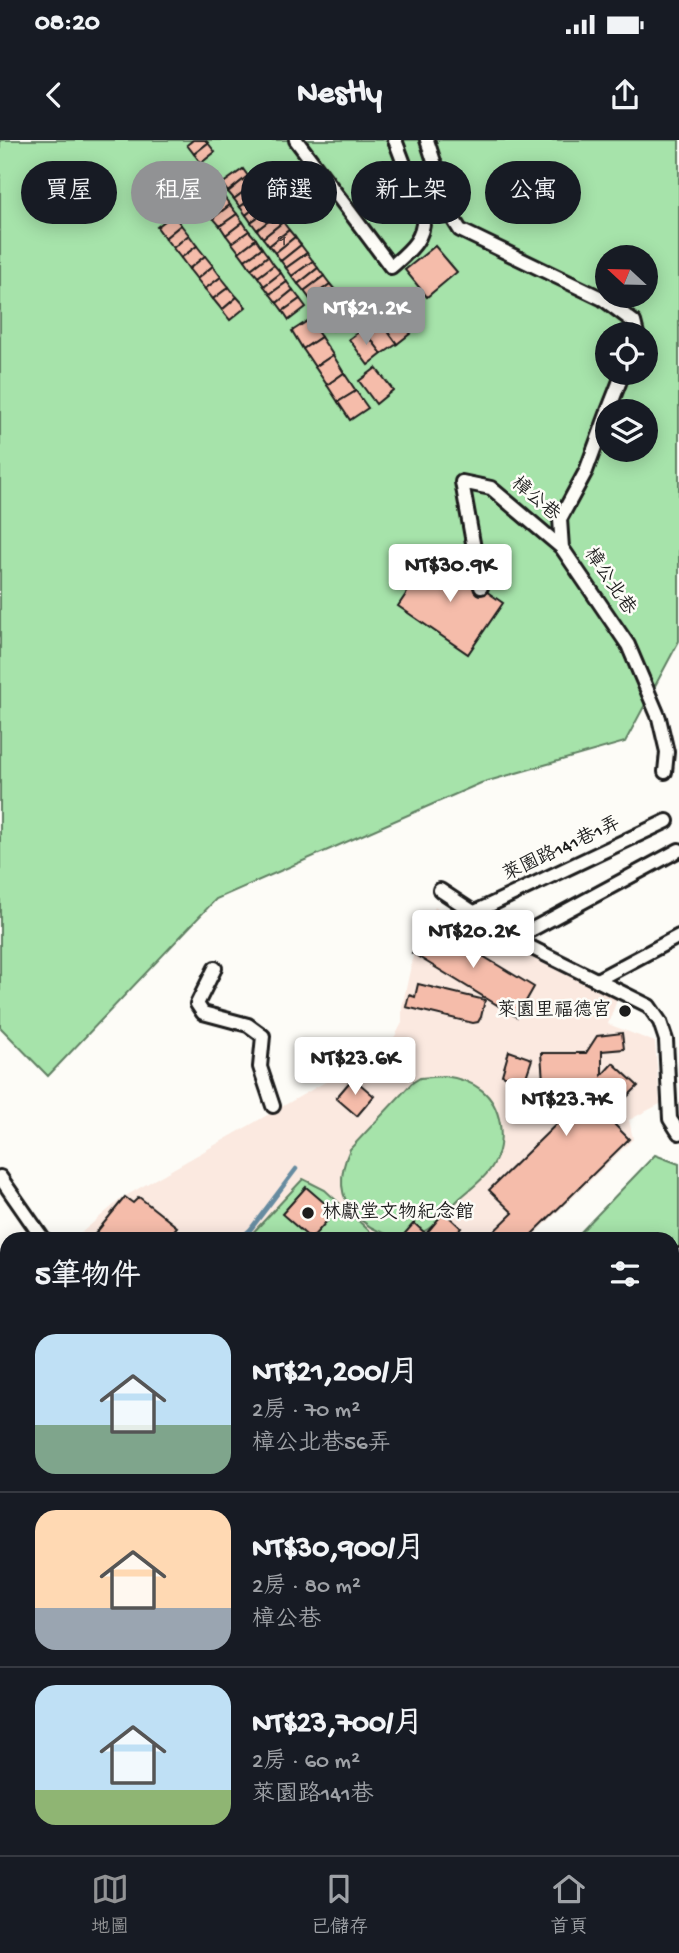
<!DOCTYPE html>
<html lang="zh-TW">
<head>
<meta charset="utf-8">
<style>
  :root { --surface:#171b24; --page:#242831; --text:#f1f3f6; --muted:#9ea1a6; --line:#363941; --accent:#919294 }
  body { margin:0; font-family:"Gochi Hand","LXGW WenKai TC",sans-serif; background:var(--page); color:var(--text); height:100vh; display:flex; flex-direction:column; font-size:26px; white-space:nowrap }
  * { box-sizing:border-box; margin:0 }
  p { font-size:23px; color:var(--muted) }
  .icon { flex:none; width:38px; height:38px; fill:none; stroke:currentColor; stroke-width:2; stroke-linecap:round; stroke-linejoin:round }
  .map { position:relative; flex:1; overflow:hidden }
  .sheet { position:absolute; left:0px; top:1092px; width:679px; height:623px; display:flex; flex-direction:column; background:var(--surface); border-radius:21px 21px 0 0; box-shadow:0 4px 18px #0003 }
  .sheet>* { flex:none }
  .top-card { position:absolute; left:21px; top:21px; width:637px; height:63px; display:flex; gap:14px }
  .needle { width:46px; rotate:292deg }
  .tools { position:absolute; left:595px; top:105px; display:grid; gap:14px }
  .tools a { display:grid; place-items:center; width:63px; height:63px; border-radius:50%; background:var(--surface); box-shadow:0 4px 18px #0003; font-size:35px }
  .price { position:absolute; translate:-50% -60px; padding:0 16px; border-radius:7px; background:#fff; color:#222; font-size:23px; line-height:46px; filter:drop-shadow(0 2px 4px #0008) }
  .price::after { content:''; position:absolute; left:50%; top:42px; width:21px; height:16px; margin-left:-10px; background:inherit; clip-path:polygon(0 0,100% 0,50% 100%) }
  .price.on { background:var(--accent); color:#fff }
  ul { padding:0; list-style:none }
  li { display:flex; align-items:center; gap:21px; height:175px; padding:0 35px }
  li+li { border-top:2px solid var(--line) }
  li span { display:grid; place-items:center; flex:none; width:196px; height:140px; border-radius:21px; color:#555 }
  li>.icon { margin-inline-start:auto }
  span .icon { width:84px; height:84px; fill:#fffc; stroke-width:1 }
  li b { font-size:30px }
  h2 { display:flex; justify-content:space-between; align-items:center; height:84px; padding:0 35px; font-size:30px }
  .pill { padding:0 24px; border-radius:32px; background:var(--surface); box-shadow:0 4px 18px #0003; font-size:24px; line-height:63px }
  .pill.on { background:var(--accent); color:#fff }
  .status { display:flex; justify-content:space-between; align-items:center; height:49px; padding:0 35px; background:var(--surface); direction:ltr }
  .status svg { height:19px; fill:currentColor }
  header { display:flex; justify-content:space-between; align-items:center; height:91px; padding:0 35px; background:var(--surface); font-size:32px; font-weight:700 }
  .dock { display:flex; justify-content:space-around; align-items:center; height:98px; border-top:2px solid var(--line); background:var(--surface); font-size:19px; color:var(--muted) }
  .dock a { display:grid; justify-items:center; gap:4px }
  .dock .on { color:var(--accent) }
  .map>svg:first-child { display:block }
  .built { fill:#fbe9e0 }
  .green { fill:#a6e3aa; stroke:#618063; stroke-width:2; fill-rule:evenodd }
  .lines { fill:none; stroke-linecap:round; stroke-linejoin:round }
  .stream { stroke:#668ba0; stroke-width:4.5 }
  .building { fill:#f5bcaa; stroke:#1c1c1c; stroke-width:2 }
  .minor-casing { stroke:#1c1c1c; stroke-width:18 }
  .minor { stroke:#fdfcf7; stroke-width:12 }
  .poi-dot { fill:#1c1c1c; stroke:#fdfcf7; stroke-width:2.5 }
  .labels { text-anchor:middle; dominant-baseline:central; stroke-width:5; stroke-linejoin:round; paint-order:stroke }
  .number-label { font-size:16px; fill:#524440 }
  .street-label { font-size:19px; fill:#1c1c1c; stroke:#fdfcf7 }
  .poi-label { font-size:19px; fill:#1c1c1c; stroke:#fdfcf7; text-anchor:end }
</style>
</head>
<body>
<div class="status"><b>08:20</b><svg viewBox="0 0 49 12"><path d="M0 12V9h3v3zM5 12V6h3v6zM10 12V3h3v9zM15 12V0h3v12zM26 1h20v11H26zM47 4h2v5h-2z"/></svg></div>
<header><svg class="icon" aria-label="back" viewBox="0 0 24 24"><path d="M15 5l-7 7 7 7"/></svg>Nestly<svg class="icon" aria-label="share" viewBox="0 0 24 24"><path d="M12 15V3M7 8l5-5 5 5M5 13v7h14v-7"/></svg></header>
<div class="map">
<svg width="679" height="1715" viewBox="0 0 679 1715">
  <rect width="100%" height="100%" fill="#fdfcf7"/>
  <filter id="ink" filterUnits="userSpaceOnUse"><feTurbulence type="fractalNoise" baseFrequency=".0143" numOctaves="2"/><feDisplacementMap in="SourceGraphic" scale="14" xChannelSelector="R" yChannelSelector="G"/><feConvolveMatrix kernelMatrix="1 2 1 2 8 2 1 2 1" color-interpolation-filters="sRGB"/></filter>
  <g filter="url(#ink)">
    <!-- built -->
    <polygon class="built" points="435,767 619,855 608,884 655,902 660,964 629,980 633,999 530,1099 74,1099 122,1058 383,909 395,896 402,883 402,867 414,812 422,790"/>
    <!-- green -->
    <g class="green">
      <path d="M0,0H679V501L625,602L481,643L216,759L48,936L0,887ZM607,117H646V156H607ZM607,194H646V233H607ZM607,271H646V310H607Z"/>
      <path d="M444,936C474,940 495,953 500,984C502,999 501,1012 493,1025C486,1038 470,1049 459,1059C449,1069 439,1082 428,1089C404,1105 372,1093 355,1074C337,1055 340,1031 350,1009L412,943L420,938Z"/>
      <polygon points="655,1015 679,1024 679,1207 672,1218 672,1099 574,1099"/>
      <polygon points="303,1039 325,1050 378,1099 247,1099"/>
      <polygon points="672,1352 679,1358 679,1518 672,1522"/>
      <polygon points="679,1521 679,1621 672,1605 672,1534"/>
      <polygon points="679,1678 679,1715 661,1715 665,1708 672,1708 672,1693"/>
      <polygon points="358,1708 634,1708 629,1715 359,1715"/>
    </g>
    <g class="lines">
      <!-- stream -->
      <polyline class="stream" points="240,1099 250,1090 296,1029"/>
    </g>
    <!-- building -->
    <g class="building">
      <polygon points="193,0 205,0 208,3 194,14 187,5"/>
      <polygon points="208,3 215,12 201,23 194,14"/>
      <polygon points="243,29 248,36 228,52 222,44"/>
      <polygon points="248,36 254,44 234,59 228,52"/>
      <polygon points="254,44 260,52 240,67 234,59"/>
      <polygon points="218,48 224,57 207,69 201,61"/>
      <polygon points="260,52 266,59 246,75 240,67"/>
      <polygon points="224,57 230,65 213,78 207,69"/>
      <polygon points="266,59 272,67 251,82 246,75"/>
      <polygon points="230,65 237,74 220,86 213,78"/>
      <polygon points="272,67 278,74 257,90 251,82"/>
      <polygon points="237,74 243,82 226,95 220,86"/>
      <polygon points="278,74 283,82 263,98 257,90"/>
      <polygon points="173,75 181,85 165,98 157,87"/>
      <polygon points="243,82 249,91 232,103 226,95"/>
      <polygon points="283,82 289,90 269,106 263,98"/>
      <polygon points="181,85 189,95 173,108 165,98"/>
      <polygon points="289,90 295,97 275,113 269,106"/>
      <polygon points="249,91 256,99 239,112 232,103"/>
      <polygon points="189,95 197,106 181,118 173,108"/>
      <polygon points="295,97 301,105 281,121 275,113"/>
      <polygon points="256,99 262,108 245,120 239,112"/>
      <polygon points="301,105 307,113 286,128 281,121"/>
      <polygon points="197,106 205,116 189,129 181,118"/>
      <polygon points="435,106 457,132 427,157 405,130"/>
      <polygon points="262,108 268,116 251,129 245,120"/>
      <polygon points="307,113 313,121 292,136 286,128"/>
      <polygon points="205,116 213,126 197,139 189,129"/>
      <polygon points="268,116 274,125 258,137 251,129"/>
      <polygon points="313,121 318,128 298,144 292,136"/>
      <polygon points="274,125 281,133 264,146 258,137"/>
      <polygon points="213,126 221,137 205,149 197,139"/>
      <polygon points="318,128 324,136 304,151 298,144"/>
      <polygon points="281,133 287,142 270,154 264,146"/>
      <polygon points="324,136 330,144 310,159 304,151"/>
      <polygon points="221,137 229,147 213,159 205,149"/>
      <polygon points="287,142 293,150 277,163 270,154"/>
      <polygon points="330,144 336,151 316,167 310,159"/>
      <polygon points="229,147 237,157 222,170 213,159"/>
      <polygon points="293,150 300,159 283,171 277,163"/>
      <polygon points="336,151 342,159 321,174 316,167"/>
      <polygon points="237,157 246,167 230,180 222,170"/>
      <polygon points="300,159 306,167 289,180 283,171"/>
      <polygon points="342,159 348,166 327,182 321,174"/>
      <polygon points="348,166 353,174 333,190 327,182"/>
      <polygon points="393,167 411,193 397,204 378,178"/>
      <polygon points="378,178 397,204 382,214 363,189"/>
      <polygon points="309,180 321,197 303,209 292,191"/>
      <polygon points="363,189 382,214 368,225 349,199"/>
      <polygon points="321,197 333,215 315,227 303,209"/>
      <polygon points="333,215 344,233 327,245 315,227"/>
      <polygon points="376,228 393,250 376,264 359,241"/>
      <polygon points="344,233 356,251 338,262 327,245"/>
      <polygon points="356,251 368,268 350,280 338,262"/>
      <polygon points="433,414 503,463 468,514 398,466"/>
      <polygon points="430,784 534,847 517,877 412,813"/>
      <polygon points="418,844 485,860 481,877 478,882 473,883 406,867 409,855 415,857"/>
      <polygon points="622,893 624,909 602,911 602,935 613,923 638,946 607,977 629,999 527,1099 486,1099 513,1073 489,1050 576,965 569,957 557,970 537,947 543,941 541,913 586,913 597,896"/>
      <polygon points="509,911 532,919 524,943 502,935"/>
      <polygon points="353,938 374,956 357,976 336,958"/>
      <polygon points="306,1047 335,1072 311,1099 282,1074"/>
      <polygon points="125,1057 133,1063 139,1057 177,1087 167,1099 91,1099"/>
      <polygon points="444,1072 461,1088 450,1099 400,1099 414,1083 426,1094"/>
      <polygon points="0,1511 7,1513 7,1527 0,1526"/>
      <polygon points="27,1708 39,1708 49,1715 22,1715"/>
    </g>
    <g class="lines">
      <!-- minor casing -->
      <g class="minor-casing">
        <g id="minor">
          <path d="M296,0L391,127C408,112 426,99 423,74L395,0"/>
          <polyline points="427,0 452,77 460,90 603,159 634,182 637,194"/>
          <polyline points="608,271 623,233"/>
          <polyline points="607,274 586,331 560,379 562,408 628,505 659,578 667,612 665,632"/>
          <polyline points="481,447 462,342 491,348 562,408"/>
          <polyline points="440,750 514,799 649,866 660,882 666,900 670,979 679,993"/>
          <polyline points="473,773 667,681"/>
          <polyline points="514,799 679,710"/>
          <polyline points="215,828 197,864 203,873 248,885 263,896 260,927 273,966"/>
          <polyline points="597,840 679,796"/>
          <polyline points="0,1037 43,1099"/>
          <polyline points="672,1125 679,1115"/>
          <polyline points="0,1177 7,1168"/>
          <polyline points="673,1254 679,1276"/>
          <polyline points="0,1660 7,1665"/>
          <polyline points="67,1708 74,1715"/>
          <polyline points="317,1715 318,1708"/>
        </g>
      </g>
      <!-- minor -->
      <use href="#minor" class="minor"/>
    </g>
  </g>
  <!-- markers -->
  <g class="poi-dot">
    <circle cx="625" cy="871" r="7"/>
    <circle cx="308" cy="1073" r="7"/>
  </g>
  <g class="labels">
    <!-- number labels -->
    <g class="number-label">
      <text x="282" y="101">9</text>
    </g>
    <!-- street labels -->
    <g class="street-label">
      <text transform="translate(535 360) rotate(40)">樟公巷</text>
      <text transform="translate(609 442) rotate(56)">樟公北巷</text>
      <text transform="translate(562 710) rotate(-25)">萊園路141巷1弄</text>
    </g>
    <!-- poi labels -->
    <g class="poi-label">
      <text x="611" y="871">萊園里福德宮</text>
      <text x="322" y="1073" text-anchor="start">林獻堂文物紀念館</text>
    </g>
  </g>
</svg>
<div class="tools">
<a><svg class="needle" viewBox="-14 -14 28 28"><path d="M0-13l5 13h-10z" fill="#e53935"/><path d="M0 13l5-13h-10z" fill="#9ea1a6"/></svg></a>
<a><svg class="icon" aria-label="locate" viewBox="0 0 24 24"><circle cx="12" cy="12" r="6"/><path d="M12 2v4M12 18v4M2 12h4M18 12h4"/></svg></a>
<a><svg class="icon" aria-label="layers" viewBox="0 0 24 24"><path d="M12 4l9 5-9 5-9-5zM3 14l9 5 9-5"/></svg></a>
</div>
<b class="price on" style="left:366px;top:207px">NT$21.2K</b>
<b class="price" style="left:450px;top:464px">NT$30.9K</b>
<b class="price" style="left:473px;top:830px">NT$20.2K</b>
<b class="price" style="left:355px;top:957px">NT$23.6K</b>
<b class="price" style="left:566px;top:998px">NT$23.7K</b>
<div class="top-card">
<a class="pill">買屋</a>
<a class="pill on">租屋</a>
<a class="pill">篩選</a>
<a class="pill">新上架</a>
<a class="pill">公寓</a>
</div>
<section class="sheet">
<h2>5筆物件<svg class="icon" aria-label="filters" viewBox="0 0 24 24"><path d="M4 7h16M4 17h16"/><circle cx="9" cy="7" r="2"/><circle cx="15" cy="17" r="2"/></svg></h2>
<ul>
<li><span style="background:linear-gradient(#bfe0f5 65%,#7fa58c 0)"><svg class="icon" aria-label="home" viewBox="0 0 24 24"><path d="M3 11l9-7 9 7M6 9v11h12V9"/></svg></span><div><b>NT$21,200/月</b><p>2房 · 70 m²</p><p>樟公北巷56弄</p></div></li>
<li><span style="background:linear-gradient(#ffd9b3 70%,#9aa5b1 0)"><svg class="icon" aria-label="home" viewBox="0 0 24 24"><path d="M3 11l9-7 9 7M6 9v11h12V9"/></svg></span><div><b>NT$30,900/月</b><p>2房 · 80 m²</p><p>樟公巷</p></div></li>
<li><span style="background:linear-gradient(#bfe0f5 75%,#8fb573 0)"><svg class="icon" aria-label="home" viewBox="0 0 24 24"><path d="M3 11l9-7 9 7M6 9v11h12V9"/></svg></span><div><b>NT$23,700/月</b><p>2房 · 60 m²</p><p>萊園路141巷</p></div></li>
</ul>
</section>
</div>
<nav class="dock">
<a class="on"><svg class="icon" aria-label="map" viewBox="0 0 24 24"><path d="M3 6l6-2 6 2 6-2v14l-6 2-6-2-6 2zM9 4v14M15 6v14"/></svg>地圖</a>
<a><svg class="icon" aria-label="saved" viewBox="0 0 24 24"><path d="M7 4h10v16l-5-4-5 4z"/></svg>已儲存</a>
<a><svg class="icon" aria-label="home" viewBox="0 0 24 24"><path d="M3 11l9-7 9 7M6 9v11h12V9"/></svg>首頁</a>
</nav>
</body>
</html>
